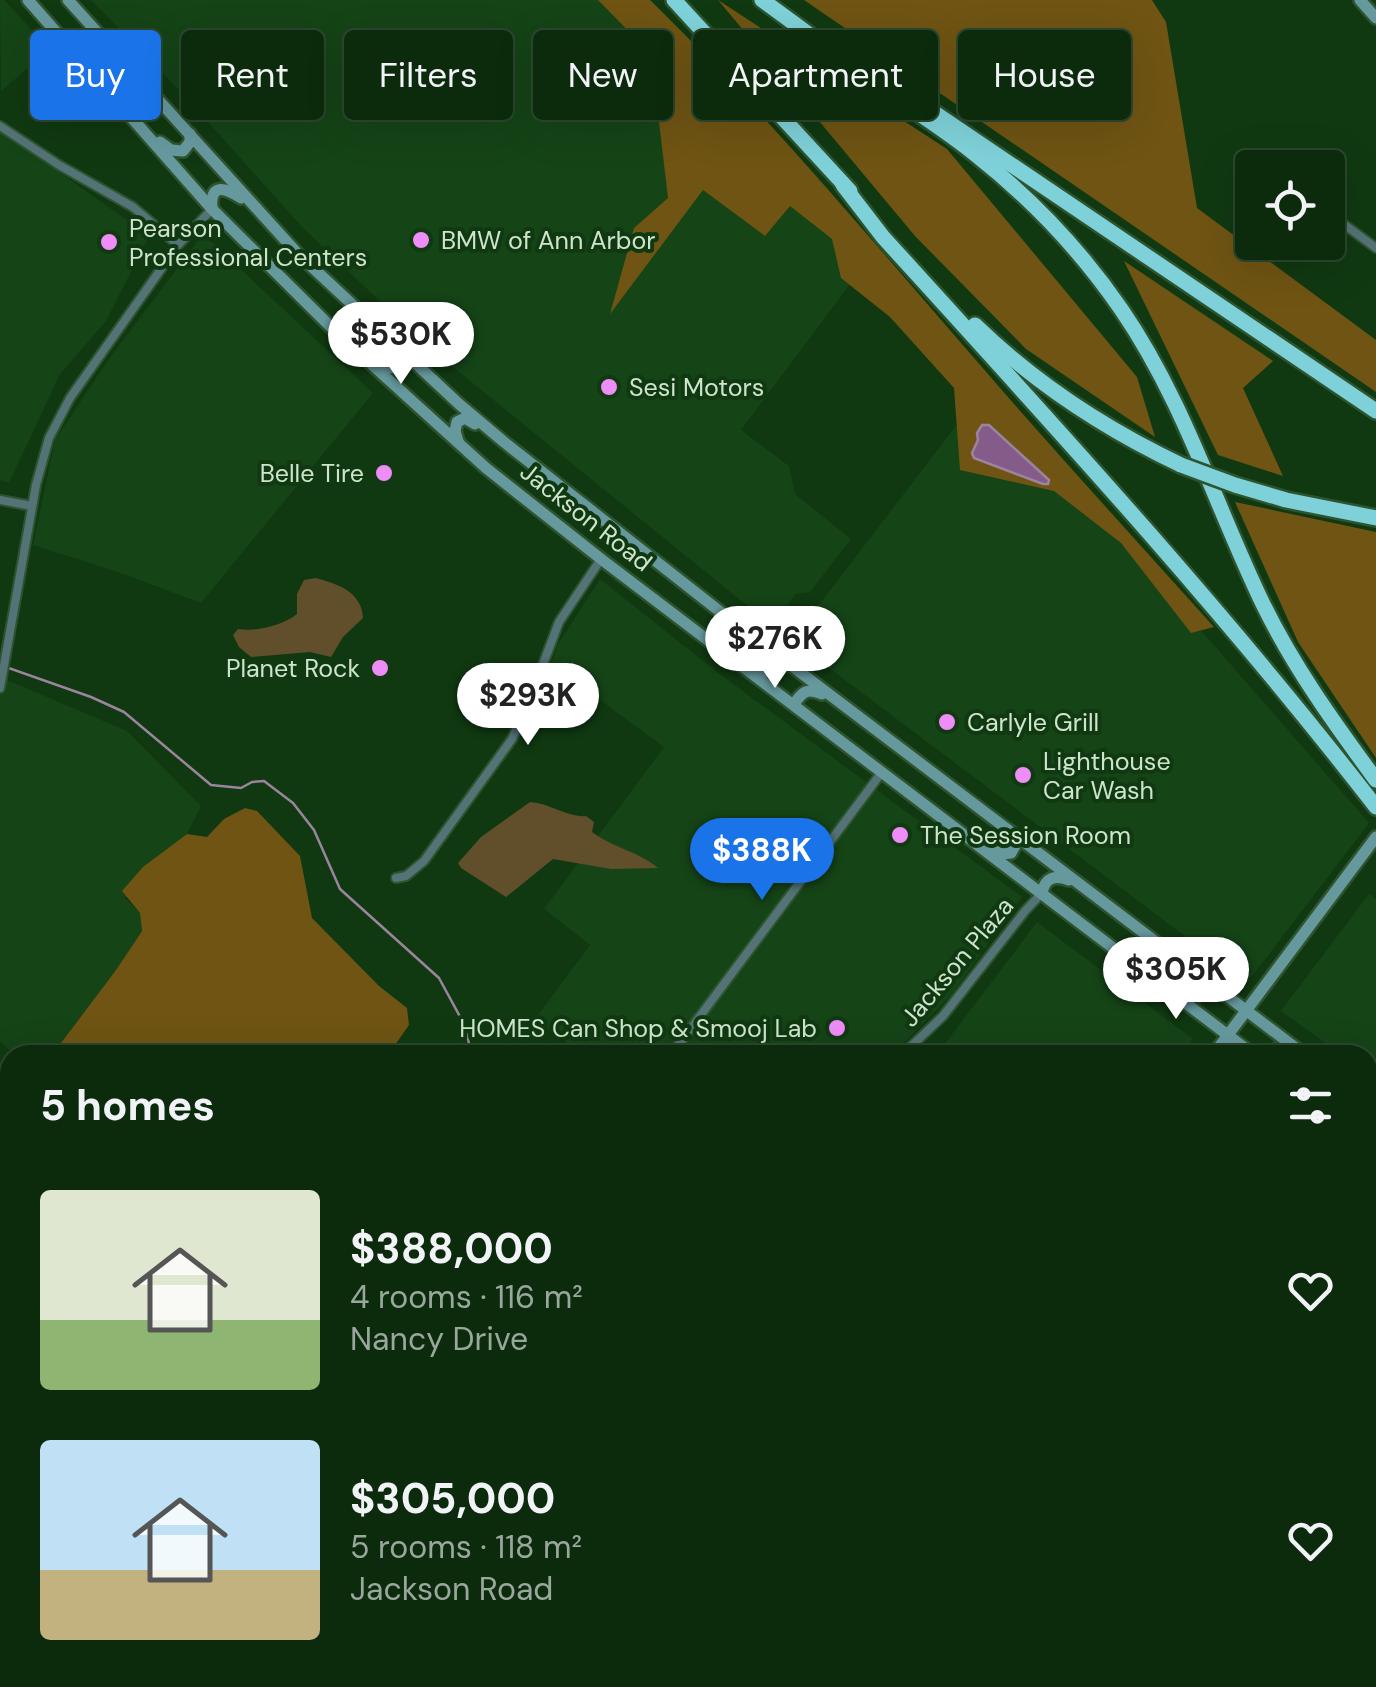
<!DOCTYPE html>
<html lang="en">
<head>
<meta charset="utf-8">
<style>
  :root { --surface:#0c2b0d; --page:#153316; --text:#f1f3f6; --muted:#9aa79d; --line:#2c472e; --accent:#1a73e8 }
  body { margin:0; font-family:"DM Sans",sans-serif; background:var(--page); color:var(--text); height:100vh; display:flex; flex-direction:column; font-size:38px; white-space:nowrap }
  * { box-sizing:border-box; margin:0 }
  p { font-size:32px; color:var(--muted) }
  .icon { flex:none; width:55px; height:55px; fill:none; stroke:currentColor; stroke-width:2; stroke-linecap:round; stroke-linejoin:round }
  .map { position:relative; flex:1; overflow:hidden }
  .details { position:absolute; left:0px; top:1045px; width:1378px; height:642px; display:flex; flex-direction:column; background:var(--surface); border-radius:30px 30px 0 0; box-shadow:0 10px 40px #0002,0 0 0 2px var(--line) }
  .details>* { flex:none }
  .banner { position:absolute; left:30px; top:30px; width:1318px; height:90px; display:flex; gap:20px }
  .controls { position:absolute; left:1235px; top:150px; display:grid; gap:20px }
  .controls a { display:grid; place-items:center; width:110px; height:110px; border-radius:10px; background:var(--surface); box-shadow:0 10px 40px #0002,0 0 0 2px var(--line); font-size:50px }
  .price { position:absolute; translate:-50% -85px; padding:0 22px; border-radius:35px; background:#fff; color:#222; font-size:32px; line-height:65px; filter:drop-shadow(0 2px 5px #0008) }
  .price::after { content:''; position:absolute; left:50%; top:60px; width:30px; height:22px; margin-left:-15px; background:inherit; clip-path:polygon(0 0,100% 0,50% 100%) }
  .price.active { background:var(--accent); color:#fff }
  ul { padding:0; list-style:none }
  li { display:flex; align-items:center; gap:30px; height:250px; padding:0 40px }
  li span { display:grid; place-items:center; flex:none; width:280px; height:200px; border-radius:10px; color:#555 }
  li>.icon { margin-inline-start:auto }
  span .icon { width:120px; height:120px; fill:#fffc; stroke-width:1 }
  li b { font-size:42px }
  h2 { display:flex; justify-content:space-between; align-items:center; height:120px; padding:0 40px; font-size:42px }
  .tag { padding:0 35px; border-radius:10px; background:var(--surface); box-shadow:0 10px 40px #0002,0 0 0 2px var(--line); font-size:35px; line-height:90px }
  .tag.active { background:var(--accent); color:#fff }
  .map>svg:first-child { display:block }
  .built { fill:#154417 }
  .green { fill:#614f2c }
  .forest { fill:#6f5413 }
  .water { fill:#855b89; stroke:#9b849d; stroke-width:2.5 }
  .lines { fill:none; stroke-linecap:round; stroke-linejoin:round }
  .stream { stroke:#9b849d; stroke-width:2.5 }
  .minor-casing { stroke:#2e542f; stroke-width:12 }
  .secondary-casing { stroke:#2e542f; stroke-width:16 }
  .motorway-casing { stroke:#2e542f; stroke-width:20 }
  .minor { stroke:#547376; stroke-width:8 }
  .secondary { stroke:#66999e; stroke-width:11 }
  .motorway { stroke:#7fd1d9; stroke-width:15 }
  .motorway-bridge-casing { stroke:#2e542f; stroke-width:20; stroke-linecap:butt }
  .motorway-bridge { stroke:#7fd1d9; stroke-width:15 }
  .poi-dot { fill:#ee8cf8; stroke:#103911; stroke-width:4 }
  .labels { text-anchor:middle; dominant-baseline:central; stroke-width:8; stroke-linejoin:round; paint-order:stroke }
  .poi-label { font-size:25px; fill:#cee4cc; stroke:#103911; text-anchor:start }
  .street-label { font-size:25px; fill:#cee4cc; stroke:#103911 }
</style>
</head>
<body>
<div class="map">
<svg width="1376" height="1687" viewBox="0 0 1376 1687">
  <rect width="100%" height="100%" fill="#103911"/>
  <!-- built -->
  <g class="built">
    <polygon points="0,0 4,0 50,49 1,91"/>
    <polygon points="91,0 650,0 675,24 666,237 703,190 765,236 789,205 865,264 741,430 789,466 795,494 851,539 810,592 796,594 771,625 427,346 303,228 184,95"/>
    <polygon points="0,130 149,236 106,321 60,374 9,483 0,480"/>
    <polygon points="203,234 373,393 201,603 118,572 33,545 55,440 108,360"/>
    <polygon points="981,393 1184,611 1369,823 1247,983 792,640"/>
    <polygon points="600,579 717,672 1022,897 952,994 892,1055 582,1055 535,1019 590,945 544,909 664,747 551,664 558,644"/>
    <polygon points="0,677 127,731 201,806 187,834 175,843 125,898 140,913 142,930 116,970 52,1055 15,1055 0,1041"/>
    <polygon points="1369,894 1376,899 1376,1095 1368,1090 1368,1055 1326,1055 1331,1047 1281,1011"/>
    <polygon points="1037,922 1193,1039 1181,1055 943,1055 941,1049"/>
    <polygon points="567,1678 726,1678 730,1681 724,1687 580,1687"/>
  </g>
  <!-- green -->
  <g class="green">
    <path d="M316,578C338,584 362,592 363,618L343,637L331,657L310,652L251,657L239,647L233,635L238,629C256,632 284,625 297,614V594L304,580Z"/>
    <path d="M530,802C550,803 568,818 586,816L594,822L592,832C613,848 638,851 658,868L611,869L553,859L506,897L461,868L458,863L481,837Z"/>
  </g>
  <!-- forest -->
  <g class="forest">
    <path d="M598,0H650C768,115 873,242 981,366C1057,454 1136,540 1214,627L1191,633L1121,543L1054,491L960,470L954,388L890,317L841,278L832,239L790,206L765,236L703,190L610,314L634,228L668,198L651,54Z"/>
    <polygon points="718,0 947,149 1137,377 1155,437 1026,349 915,236"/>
    <polygon points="804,0 1152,0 1166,22 1197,208 1376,340 1376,392"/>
    <polygon points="1124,261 1273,361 1243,388 1283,476 1218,455"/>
    <polygon points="1235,502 1376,532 1376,758 1298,642"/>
    <polygon points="245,808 257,811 300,856 312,918 379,986 407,1008 409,1025 388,1055 52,1055 116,970 142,931 140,913 122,891 143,867 187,834 207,837 224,819"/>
    <polygon points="10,1096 10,1266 0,1259 0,1103"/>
    <polygon points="0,1271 10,1278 10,1444 0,1435"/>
    <polygon points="1376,1390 1376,1573 1368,1576 1368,1399"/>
    <polygon points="0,1640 10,1641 10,1678 168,1678 162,1687 0,1687"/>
    <polygon points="756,1678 858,1678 864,1683 872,1683 875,1678 881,1678 878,1687 748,1687"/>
    <polygon points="981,1678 1329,1678 1341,1687 980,1687"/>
  </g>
  <!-- water -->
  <g class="water">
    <polygon points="982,425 989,425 1049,480 1048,484 1043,484 974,458 972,453 978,440 977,433"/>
    <polygon points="0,1435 10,1444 10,1641 0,1640"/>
    <polygon points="1376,1573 1376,1687 1341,1687 1329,1678 1368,1678 1368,1576"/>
  </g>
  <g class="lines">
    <!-- stream -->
    <g class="stream">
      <polyline points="0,665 91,697 124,712 211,785 241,788 252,782 264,781 293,803 314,830 340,889 439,978 464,1024 472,1055"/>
      <polyline points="0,1678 2,1640"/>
    </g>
    <!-- minor casing -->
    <g class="minor-casing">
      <g id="minor">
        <polyline points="0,126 59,165 133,207 178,245"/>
        <polyline points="1330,214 1376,248"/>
        <polyline points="0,500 32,506"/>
        <polyline points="0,688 36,485 49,438 70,398 178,245 212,209"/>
        <polyline points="396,878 406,876 424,861 512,739 528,704 559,622 601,559"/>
        <polyline points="671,1055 882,772"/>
        <polyline points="902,1055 943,1016 1025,911 1042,893"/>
      </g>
    </g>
    <!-- secondary casing -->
    <g class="secondary-casing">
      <g id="secondary">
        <polyline points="28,0 212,209 336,332 486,468 601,559 1254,1055"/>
        <polyline points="68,0 297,253 459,404 504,442 718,610 1305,1055"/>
        <polyline points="1360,0 1376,18"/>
        <polyline points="160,142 171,150 183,151 190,142 190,134"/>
        <path d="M212,209C210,183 224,187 241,198"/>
        <path d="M377,365C391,372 400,367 402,351"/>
        <polyline points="458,441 455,431 457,422 465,418 475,424"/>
        <polyline points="752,667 767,672 773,669 777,659 775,653"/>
        <path d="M794,704C803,691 807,688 822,694"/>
        <polyline points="991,849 1002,854 1011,853 1017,842 1013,833"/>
        <path d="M1042,893C1045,877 1055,875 1069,880"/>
        <polyline points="1176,990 1192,997 1199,995 1205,986 1205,978"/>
        <polyline points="1213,1055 1376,837"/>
        <path d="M1270,1055C1277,1045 1286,1048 1296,1053"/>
        <polyline points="1368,1102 1376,1109"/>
        <polyline points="1368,1134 1376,1141"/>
        <polyline points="734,1687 741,1678"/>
      </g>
    </g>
    <!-- motorway casing -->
    <g class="motorway-casing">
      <g id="motorway">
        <polyline points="674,0 850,191"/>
        <path d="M762,0C805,31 847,63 890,94C919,114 949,133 976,155C1032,199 1081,251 1121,309C1183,399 1215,504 1262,602C1293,666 1334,723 1376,780"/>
        <polyline points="911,97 1376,411"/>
        <path d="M843,185L883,237C1052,423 1222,608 1376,807"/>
        <path d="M975,325C1036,384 1105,429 1181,465"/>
        <polyline points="1235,485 1286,500 1376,518"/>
      </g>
    </g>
    <!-- minor -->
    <use href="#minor" class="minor"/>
    <!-- secondary -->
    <use href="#secondary" class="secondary"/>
    <!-- motorway -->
    <use href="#motorway" class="motorway"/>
    <!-- motorway-bridge casing -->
    <g class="motorway-bridge-casing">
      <polyline id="motorway-bridge" points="1181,465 1235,485"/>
    </g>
    <!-- motorway-bridge -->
    <use href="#motorway-bridge" class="motorway-bridge"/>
  </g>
  <!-- markers -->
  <g class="poi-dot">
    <circle cx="421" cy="240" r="10"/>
    <circle cx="109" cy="242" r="10"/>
    <circle cx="609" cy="387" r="10"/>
    <circle cx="384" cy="473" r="10"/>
    <circle cx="380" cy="668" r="10"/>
    <circle cx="947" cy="722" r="10"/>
    <circle cx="1023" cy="775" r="10"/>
    <circle cx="900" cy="835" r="10"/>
    <circle cx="837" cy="1028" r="10"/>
  </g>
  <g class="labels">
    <!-- poi labels -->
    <g class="poi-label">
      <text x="129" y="228">Pearson<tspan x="129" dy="29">Professional Centers</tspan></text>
      <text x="441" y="240">BMW of Ann Arbor</text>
      <text x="629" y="387">Sesi Motors</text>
      <text x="364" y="473" text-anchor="end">Belle Tire</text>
      <text x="360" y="668" text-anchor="end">Planet Rock</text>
      <text x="967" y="722">Carlyle Grill</text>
      <text x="1043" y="761">Lighthouse<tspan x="1043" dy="29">Car Wash</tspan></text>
      <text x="920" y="835">The Session Room</text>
      <text x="817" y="1028" text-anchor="end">HOMES Can Shop &amp; Smooj Lab</text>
    </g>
    <!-- street labels -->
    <g class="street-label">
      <text transform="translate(586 517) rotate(38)">Jackson Road</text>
      <text transform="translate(957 962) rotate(-50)">Jackson Plaza</text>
    </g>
  </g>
</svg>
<div class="controls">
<a><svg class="icon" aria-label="locate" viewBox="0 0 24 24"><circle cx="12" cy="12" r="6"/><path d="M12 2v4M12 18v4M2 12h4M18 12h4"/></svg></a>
</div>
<b class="price" style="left:401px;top:387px">$530K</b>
<b class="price" style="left:775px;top:691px">$276K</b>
<b class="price" style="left:528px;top:748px">$293K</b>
<b class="price active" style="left:762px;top:903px">$388K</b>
<b class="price" style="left:1176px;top:1022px">$305K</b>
<div class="banner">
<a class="tag active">Buy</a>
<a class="tag">Rent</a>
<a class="tag">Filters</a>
<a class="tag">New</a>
<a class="tag">Apartment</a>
<a class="tag">House</a>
</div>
<section class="details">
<h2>5 homes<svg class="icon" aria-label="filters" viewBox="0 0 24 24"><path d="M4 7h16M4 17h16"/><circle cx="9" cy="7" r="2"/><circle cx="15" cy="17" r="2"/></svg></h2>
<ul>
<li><span style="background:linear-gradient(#dfe7d0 65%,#8fb573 0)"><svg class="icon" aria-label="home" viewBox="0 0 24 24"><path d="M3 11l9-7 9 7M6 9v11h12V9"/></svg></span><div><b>$388,000</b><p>4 rooms · 116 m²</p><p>Nancy Drive</p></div><svg class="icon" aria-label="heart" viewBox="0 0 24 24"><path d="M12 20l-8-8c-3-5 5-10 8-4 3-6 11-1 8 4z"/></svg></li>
<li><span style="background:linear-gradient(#bfe0f5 65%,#c2b280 0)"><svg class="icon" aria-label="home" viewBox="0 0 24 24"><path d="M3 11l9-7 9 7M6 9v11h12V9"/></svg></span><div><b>$305,000</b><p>5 rooms · 118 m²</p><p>Jackson Road</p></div><svg class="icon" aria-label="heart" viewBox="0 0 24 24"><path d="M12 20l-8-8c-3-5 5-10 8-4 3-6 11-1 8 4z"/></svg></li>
</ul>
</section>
</div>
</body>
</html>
